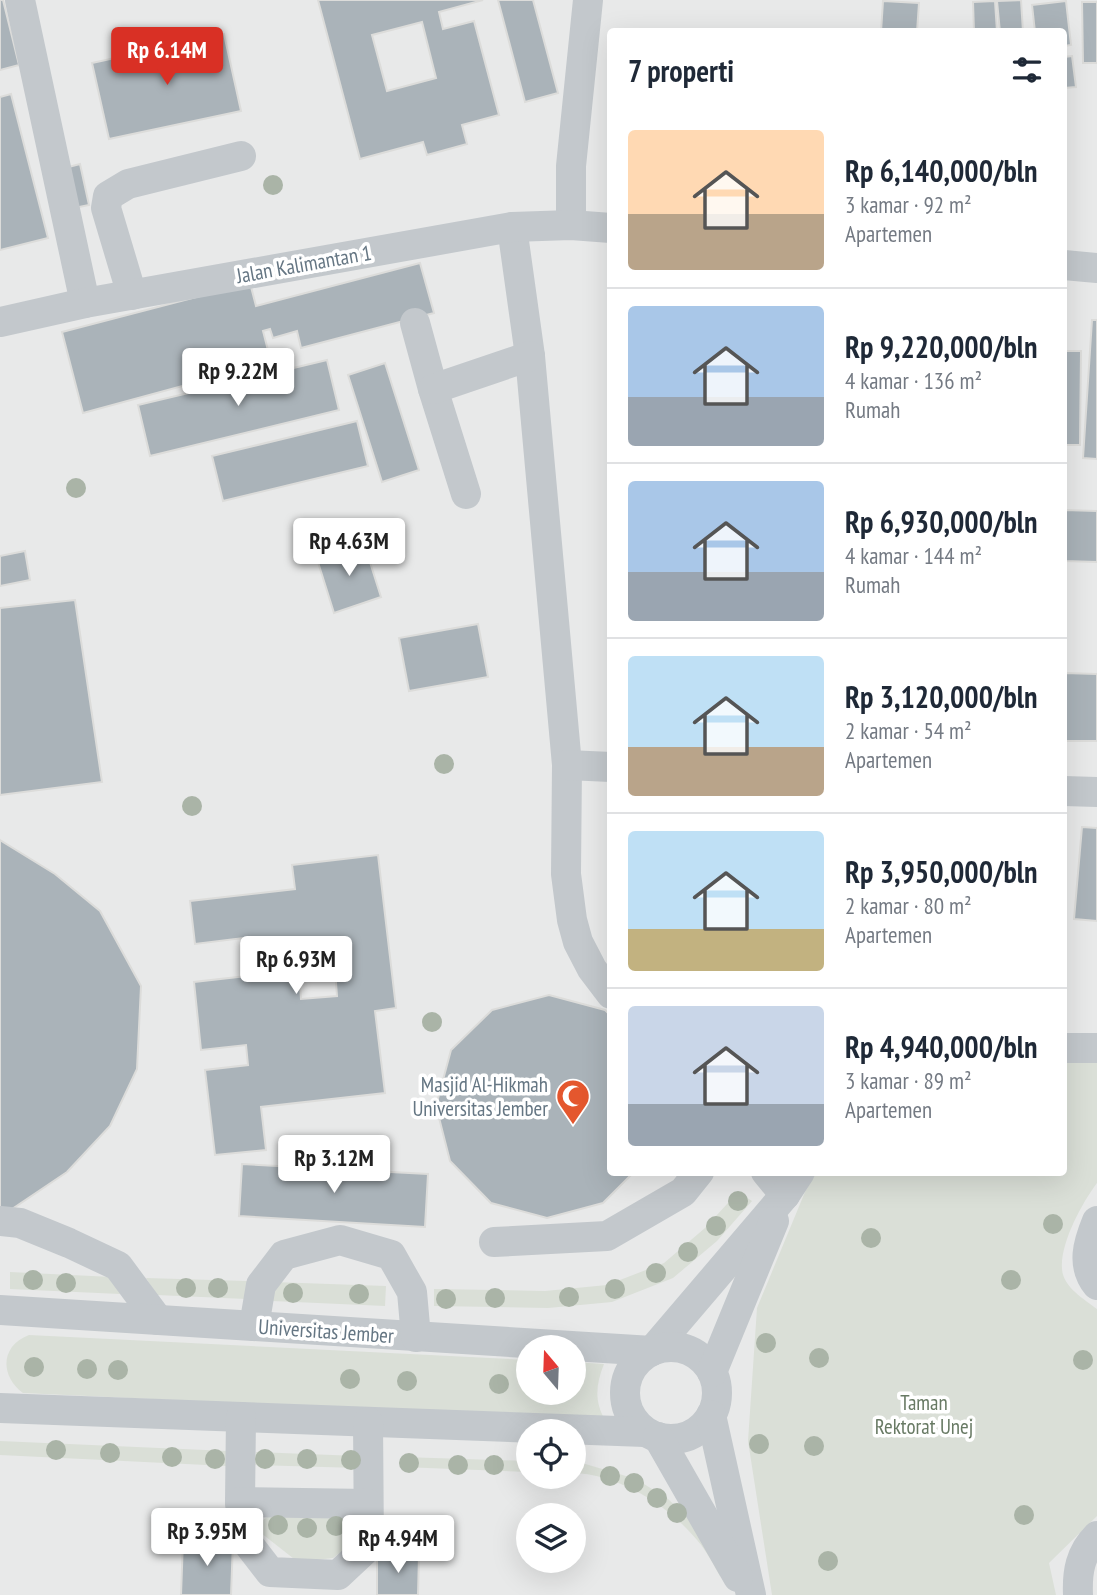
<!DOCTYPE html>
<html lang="id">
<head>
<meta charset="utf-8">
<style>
  :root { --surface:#fff; --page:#f2f2f3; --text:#1f2937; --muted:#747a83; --line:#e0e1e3; --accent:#d93025 }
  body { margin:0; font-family:"PT Sans Narrow",sans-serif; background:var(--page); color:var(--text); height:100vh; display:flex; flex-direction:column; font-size:26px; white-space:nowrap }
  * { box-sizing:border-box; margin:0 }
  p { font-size:23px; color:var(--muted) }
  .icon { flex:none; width:38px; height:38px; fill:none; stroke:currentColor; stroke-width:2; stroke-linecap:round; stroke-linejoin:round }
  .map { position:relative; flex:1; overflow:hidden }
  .sheet { position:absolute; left:607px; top:28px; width:460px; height:1148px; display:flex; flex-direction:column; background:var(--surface); border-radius:7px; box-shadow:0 7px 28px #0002 }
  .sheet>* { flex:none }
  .needle { width:46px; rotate:341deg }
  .buttons { position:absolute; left:516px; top:1335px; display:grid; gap:14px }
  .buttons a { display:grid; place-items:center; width:70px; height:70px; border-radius:50%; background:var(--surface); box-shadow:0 7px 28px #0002; font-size:35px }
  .price { position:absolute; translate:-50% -60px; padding:0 16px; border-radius:7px; background:#fff; color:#222; font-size:23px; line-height:46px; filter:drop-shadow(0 2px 4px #0008) }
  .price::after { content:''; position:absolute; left:50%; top:42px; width:21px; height:16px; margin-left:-10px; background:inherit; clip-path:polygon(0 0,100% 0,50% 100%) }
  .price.current { background:var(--accent); color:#fff }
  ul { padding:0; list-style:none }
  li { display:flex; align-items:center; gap:21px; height:175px; padding:0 21px }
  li+li { border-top:2px solid var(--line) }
  li span { display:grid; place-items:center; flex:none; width:196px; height:140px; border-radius:7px; color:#555 }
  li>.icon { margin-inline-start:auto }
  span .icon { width:84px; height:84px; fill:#fffc; stroke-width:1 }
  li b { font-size:30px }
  h2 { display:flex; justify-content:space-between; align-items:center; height:84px; padding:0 21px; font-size:30px }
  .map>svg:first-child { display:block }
  .built { fill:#e8e9e9; fill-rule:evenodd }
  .green { fill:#dadfd7 }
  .building { fill:#aab3b9; stroke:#dcdcda; stroke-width:2; fill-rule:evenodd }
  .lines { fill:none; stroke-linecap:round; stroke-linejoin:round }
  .minor { stroke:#c3c8cc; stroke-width:30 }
  .tree { fill:#aab4a7 }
  .labels { text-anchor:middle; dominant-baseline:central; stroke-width:7; stroke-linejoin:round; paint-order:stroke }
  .street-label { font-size:21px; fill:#657683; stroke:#fff }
  .poi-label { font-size:21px; fill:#657683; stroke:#fff; text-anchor:end }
  .park-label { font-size:21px; fill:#687a64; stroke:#fff }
</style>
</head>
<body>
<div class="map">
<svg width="1097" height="1595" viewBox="0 0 1097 1595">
  <rect width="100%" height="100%" fill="#fafaf8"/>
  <!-- built -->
  <path class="built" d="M0,0H1097V1595H0ZM611,32H1064V1172H611ZM528,1348H574V1393H528ZM528,1432H574V1477H528ZM528,1516H574V1561H528Z"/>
  <!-- green -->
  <g class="green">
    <path d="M1064,1055H1097V1183C1082,1203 1060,1243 1062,1269C1063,1287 1084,1299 1097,1309V1516L1049,1563L1056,1595H772L748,1441L757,1308L805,1192L816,1173L1064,1172Z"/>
    <polygon points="738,1192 752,1201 717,1241 673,1278 612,1302 548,1308 434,1306 434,1289 545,1291 607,1285 664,1263 705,1228"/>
    <polygon points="10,1272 112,1277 120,1294 10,1289"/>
    <polygon points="146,1278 247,1281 246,1299 157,1295"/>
    <polygon points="273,1282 386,1286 385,1306 272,1301"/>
    <path d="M29,1335L528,1360V1393H574V1362L604,1364C596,1384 594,1401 605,1420L23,1393C0,1376 0,1346 29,1335Z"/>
    <polygon points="0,1441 228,1451 227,1466 0,1455"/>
    <polygon points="256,1452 358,1456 358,1468 255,1465"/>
    <polygon points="403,1457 528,1461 528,1472 402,1467"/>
    <path d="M574,1463H582L636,1479L668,1499L705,1534L721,1578C714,1566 707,1551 697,1540C669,1506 620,1475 574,1473Z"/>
    <polygon points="277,1509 339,1511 358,1527 359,1538 333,1558 298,1562 261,1533 261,1522"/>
  </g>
  <!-- building -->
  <g class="building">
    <polygon points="0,0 3,0 19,65 0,70"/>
    <path d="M318,0H483L439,12L443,29L474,21L499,115L462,125L467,144L427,155L423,142L360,159ZM422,22L436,78L387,91L372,35Z"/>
    <polygon points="498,0 533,0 558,93 525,102"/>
    <polygon points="1021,0 1023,32 1000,32 997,1"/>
    <polygon points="883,1 919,3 917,32 881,32"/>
    <polygon points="995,1 997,32 974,32 973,2"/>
    <polygon points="1066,1 1071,45 1064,46 1064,32 1035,32 1032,5"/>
    <polygon points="1082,2 1097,2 1097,63 1083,63"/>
    <polygon points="224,34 241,111 109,139 92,63"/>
    <polygon points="1072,56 1076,87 1064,88 1064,57"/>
    <polygon points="11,94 48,238 0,250 0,97"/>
    <polygon points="80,164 89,205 69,209 61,169"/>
    <polygon points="420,263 434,313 301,348 297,331 273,338 270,329 263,331 271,362 83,413 62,332 250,283 256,306"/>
    <polygon points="1092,320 1097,320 1097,459 1083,458"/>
    <polygon points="1064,351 1081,351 1080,445 1064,445"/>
    <polygon points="327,360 339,410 150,456 138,405"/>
    <polygon points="385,363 419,470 382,482 348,375"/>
    <polygon points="357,421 368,466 223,501 212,456"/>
    <polygon points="1064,510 1097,511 1097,562 1064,561"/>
    <polygon points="364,543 381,597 334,613 317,559"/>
    <polygon points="25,551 30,580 0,586 0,556"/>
    <polygon points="75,600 102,782 0,795 0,608"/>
    <polygon points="478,624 488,677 409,691 399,638"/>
    <polygon points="1064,673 1097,674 1097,741 1064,741"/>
    <polygon points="1082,827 1097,828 1097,921 1074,919"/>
    <polygon points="0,840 55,874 100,911 141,986 137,1069 110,1126 67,1172 12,1209 0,1211"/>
    <path d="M378,855L396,1008L375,1011L385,1093L261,1107L266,1150L215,1155L205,1070L248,1065L246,1045L201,1050L194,982L255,975L251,937L195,944L190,901L295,889L292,865ZM334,956L337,996L301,999L298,959Z"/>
    <polygon points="549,995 605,1010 611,1016 611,1172 634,1172 603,1203 547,1218 491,1203 450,1161 436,1106 451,1050 492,1010"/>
    <polygon points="242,1164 428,1174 425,1227 239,1216"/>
    <polygon points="183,1540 233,1542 231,1595 181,1595"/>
    <polygon points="377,1554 419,1555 418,1595 377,1595"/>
  </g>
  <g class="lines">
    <!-- minor -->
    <g class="minor">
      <polyline points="20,0 85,303"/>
      <polyline points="571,225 571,166 588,0"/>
      <polyline points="512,227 530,356 567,765 566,874 572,920 578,942 592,969 611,994"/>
      <polyline points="1064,265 1097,268"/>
      <polyline points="132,295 106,208 108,196 128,184 241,156"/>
      <polyline points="0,322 85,303 512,227 571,225 611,228"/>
      <polyline points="415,323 433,389 466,494"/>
      <polyline points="433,389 530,356"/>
      <polyline points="567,765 611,767"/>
      <polyline points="1064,791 1097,792"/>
      <polyline points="1064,1048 1097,1048"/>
      <polyline points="766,1172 785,1195"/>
      <polyline points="0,1221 20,1223 69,1243 118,1266 158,1320"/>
      <path d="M1097,1221C1088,1243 1081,1265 1097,1285"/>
      <polyline points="494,1242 607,1236 683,1192 699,1172"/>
      <polyline points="0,1310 652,1351 785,1195 800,1172"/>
      <polyline points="254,1326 261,1285 284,1255 340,1240 391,1255 412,1292 416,1337"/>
      <circle cx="671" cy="1393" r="46"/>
      <polyline points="712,1372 774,1221"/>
      <polyline points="0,1408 645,1432"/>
      <polyline points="711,1415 751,1595"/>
      <polyline points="241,1417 240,1502 243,1537 270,1572 338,1575 369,1546 368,1422"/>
      <polyline points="658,1437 738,1577"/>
      <polyline points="240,1502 368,1504"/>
      <path d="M1078,1595C1077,1572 1080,1553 1097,1536"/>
    </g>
  </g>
  <!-- trees -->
  <g class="tree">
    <circle cx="273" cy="185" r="10"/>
    <circle cx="76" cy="488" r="10"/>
    <circle cx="444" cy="764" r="10"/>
    <circle cx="192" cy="806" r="10"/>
    <circle cx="432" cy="1022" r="10"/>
    <circle cx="738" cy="1201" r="10"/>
    <circle cx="1053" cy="1224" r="10"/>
    <circle cx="716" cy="1226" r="10"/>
    <circle cx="871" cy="1238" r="10"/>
    <circle cx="688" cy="1252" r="10"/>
    <circle cx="656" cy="1273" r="10"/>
    <circle cx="33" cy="1280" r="10"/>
    <circle cx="1011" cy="1280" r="10"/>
    <circle cx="66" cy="1283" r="10"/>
    <circle cx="186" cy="1288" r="10"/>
    <circle cx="218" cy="1288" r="10"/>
    <circle cx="615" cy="1289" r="10"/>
    <circle cx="293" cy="1293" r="10"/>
    <circle cx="359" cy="1294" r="10"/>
    <circle cx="569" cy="1297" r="10"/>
    <circle cx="495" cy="1298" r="10"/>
    <circle cx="446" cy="1299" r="10"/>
    <circle cx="766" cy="1343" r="10"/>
    <circle cx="819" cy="1358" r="10"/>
    <circle cx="1083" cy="1360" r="10"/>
    <circle cx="34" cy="1367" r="10"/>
    <circle cx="87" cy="1369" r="10"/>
    <circle cx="118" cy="1370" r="10"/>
    <circle cx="350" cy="1379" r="10"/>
    <circle cx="407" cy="1381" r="10"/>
    <circle cx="499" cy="1384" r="10"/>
    <circle cx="759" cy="1444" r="10"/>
    <circle cx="814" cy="1446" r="10"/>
    <circle cx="56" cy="1450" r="10"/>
    <circle cx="110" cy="1453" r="10"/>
    <circle cx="172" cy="1457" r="10"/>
    <circle cx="215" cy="1459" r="10"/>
    <circle cx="265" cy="1459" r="10"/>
    <circle cx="307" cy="1459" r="10"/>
    <circle cx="351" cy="1460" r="10"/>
    <circle cx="409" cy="1463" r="10"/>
    <circle cx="458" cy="1465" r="10"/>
    <circle cx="494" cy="1465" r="10"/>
    <circle cx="610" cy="1476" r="10"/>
    <circle cx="634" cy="1483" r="10"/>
    <circle cx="657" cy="1498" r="10"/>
    <circle cx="677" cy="1513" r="10"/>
    <circle cx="1024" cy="1515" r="10"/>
    <circle cx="278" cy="1525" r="10"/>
    <circle cx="336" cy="1526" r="10"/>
    <circle cx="307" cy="1528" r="10"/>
    <circle cx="828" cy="1561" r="10"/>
  </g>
  <!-- icons -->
  <defs>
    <g id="mosque-pin" transform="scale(1.75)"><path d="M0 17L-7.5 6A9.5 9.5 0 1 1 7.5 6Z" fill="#e4572e" stroke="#fff"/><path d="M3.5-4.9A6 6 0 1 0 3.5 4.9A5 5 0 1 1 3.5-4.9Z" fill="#fff"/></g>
  </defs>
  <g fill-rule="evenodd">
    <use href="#mosque-pin" x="573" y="1096"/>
  </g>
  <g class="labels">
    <!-- street labels -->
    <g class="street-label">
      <text transform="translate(304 264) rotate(-10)">Jalan Kalimantan 1</text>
      <text transform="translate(326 1331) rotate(4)">Universitas Jember</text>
    </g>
    <!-- poi labels -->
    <g class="poi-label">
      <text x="548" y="1084">Masjid Al-Hikmah<tspan x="548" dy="24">Universitas Jember</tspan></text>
    </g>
    <!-- park labels -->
    <g class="park-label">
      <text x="924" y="1402">Taman<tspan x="924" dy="24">Rektorat Unej</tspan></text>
    </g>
  </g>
</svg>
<div class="buttons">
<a><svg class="needle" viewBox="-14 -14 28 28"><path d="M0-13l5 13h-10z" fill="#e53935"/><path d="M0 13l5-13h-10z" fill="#747a83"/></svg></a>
<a><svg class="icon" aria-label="locate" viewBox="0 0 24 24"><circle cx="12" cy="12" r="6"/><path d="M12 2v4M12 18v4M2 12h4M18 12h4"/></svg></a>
<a><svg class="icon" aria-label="layers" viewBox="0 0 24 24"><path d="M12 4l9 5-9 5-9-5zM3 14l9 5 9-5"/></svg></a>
</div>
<b class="price current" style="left:167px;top:87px">Rp 6.14M</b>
<b class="price" style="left:238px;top:408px">Rp 9.22M</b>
<b class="price" style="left:349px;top:578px">Rp 4.63M</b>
<b class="price" style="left:296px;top:996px">Rp 6.93M</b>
<b class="price" style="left:334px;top:1195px">Rp 3.12M</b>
<b class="price" style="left:207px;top:1568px">Rp 3.95M</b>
<b class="price" style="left:398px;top:1575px">Rp 4.94M</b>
<section class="sheet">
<h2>7 properti<svg class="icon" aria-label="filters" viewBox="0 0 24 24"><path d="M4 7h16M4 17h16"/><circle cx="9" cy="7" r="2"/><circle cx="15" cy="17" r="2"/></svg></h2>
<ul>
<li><span style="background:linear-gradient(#ffd9b3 60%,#b9a48a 0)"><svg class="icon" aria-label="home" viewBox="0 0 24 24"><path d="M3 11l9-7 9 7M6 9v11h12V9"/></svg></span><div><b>Rp 6,140,000/bln</b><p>3 kamar · 92 m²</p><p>Apartemen</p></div></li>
<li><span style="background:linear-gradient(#a9c7e8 65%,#9aa5b1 0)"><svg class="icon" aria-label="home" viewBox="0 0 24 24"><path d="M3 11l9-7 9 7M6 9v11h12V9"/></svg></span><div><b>Rp 9,220,000/bln</b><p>4 kamar · 136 m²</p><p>Rumah</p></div></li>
<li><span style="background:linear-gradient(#a9c7e8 65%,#9aa5b1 0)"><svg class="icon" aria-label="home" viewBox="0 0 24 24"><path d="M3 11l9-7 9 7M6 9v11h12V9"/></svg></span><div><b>Rp 6,930,000/bln</b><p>4 kamar · 144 m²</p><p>Rumah</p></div></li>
<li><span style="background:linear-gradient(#bfe0f5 65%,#b9a48a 0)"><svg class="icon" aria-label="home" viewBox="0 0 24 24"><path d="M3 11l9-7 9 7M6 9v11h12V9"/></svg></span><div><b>Rp 3,120,000/bln</b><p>2 kamar · 54 m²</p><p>Apartemen</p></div></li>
<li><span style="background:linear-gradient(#bfe0f5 70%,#c2b280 0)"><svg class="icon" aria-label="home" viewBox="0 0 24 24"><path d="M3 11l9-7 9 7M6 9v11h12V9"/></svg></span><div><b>Rp 3,950,000/bln</b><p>2 kamar · 80 m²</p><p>Apartemen</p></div></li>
<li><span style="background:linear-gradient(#c9d6e8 70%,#9aa5b1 0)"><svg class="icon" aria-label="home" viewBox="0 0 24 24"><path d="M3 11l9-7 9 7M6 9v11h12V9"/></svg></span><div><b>Rp 4,940,000/bln</b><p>3 kamar · 89 m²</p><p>Apartemen</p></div></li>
</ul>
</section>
</div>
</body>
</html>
